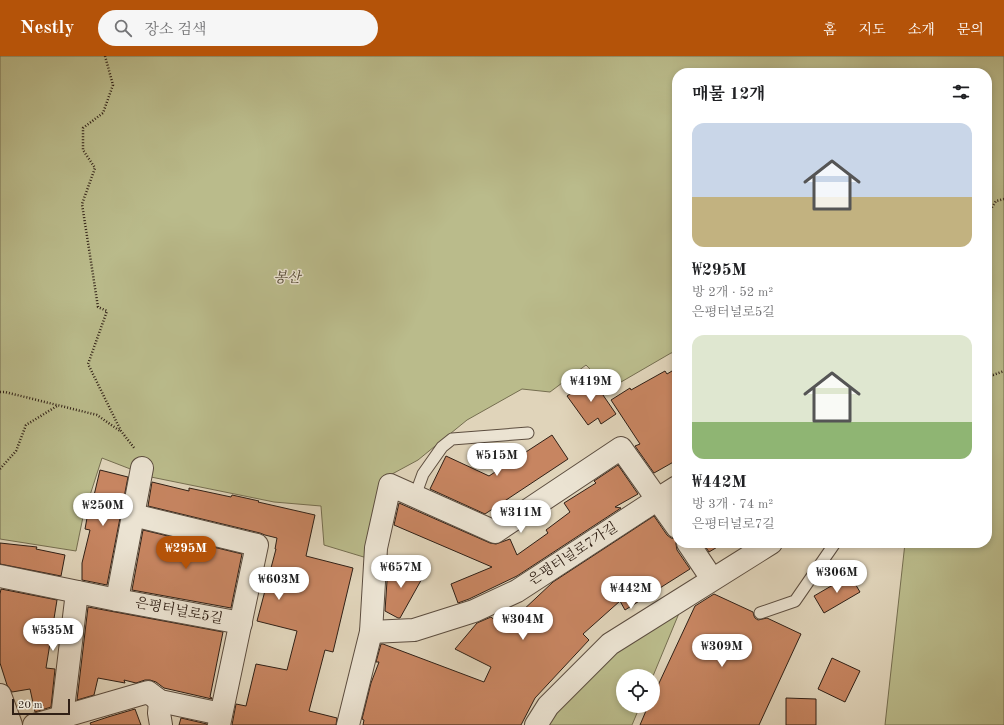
<!DOCTYPE html>
<html lang="ko">
<head>
<meta charset="utf-8">
<style>
  :root { --surface:#fff; --page:#f6f6f6; --text:#202124; --muted:#757577; --accent:#b45309 }
  body { margin:0; font-family:"Old Standard TT","Noto Serif KR",serif; background:var(--page); color:var(--text); height:100vh; display:flex; flex-direction:column; font-size:15px; white-space:nowrap }
  * { box-sizing:border-box; margin:0 }
  p { font-size:13px; color:var(--muted) }
  .icon { flex:none; width:22px; height:22px; fill:none; stroke:currentColor; stroke-width:2; stroke-linecap:round; stroke-linejoin:round }
  .map { position:relative; flex:1; overflow:hidden }
  .panel { position:absolute; left:672px; top:12px; width:320px; height:480px; display:flex; flex-direction:column; background:var(--surface); border-radius:16px; box-shadow:0 2px 6px #0003 }
  .panel>* { flex:none }
  .tools { position:absolute; left:616px; top:613px; display:grid; gap:8px }
  .tools a { display:grid; place-items:center; width:44px; height:44px; border-radius:50%; background:var(--surface); box-shadow:0 2px 6px #0003; font-size:20px }
  .scale { position:absolute; left:12px; bottom:10px; width:58px; box-sizing:border-box; padding-left:4px; border:2px solid #302016; border-top:0; font-size:11px; line-height:14px; white-space:nowrap; color:#302016; -webkit-text-stroke:3px #ebe3d2; paint-order:stroke }
  .price { position:absolute; translate:-50% -34px; padding:0 9px; border-radius:14px; background:#fff; color:#222; font-size:13px; line-height:26px; filter:drop-shadow(0 1px 2px #0008) }
  .price::after { content:''; position:absolute; left:50%; top:24px; width:12px; height:9px; margin-left:-6px; background:inherit; clip-path:polygon(0 0,100% 0,50% 100%) }
  .price.selected { background:var(--accent); color:#fff }
  ul { padding:0; list-style:none }
  li { display:grid; align-content:center; gap:8px; height:212px; padding:0 20px }
  li span { display:grid; place-items:center; height:124px; border-radius:12px; color:#555 }
  li>.icon { margin-inline-start:auto }
  span .icon { width:72px; height:72px; fill:#fffc; stroke-width:1 }
  li b { font-size:17px }
  h2 { display:flex; justify-content:space-between; align-items:center; height:48px; padding:0 20px; font-size:17px }
  header { display:flex; align-items:center; gap:24px; box-sizing:border-box; height:56px; padding:0 20px; background:var(--accent); color:#fff }
  header strong { font-size:19px }
  nav { display:flex; gap:22px; margin-inline-start:auto; font-size:14px }
  .search { width:280px; height:36px; background:var(--page); display:flex; align-items:center; gap:10px; box-sizing:border-box; padding:0 14px; border-radius:22px; color:var(--muted); font-size:15px }
  .map>svg:first-child { display:block }
  .green { fill:#babb8b; stroke:#756e50 }
  .building { fill:#c78561; stroke:#302016 }
  .lines { fill:none; stroke-linecap:round; stroke-linejoin:round }
  .service-casing { stroke:#5c4d3f; stroke-width:13 }
  .minor-casing { stroke:#5c4d3f; stroke-width:24 }
  .path { stroke:#302016; stroke-width:2.5; stroke-dasharray:1 2; stroke-linecap:butt }
  .service { stroke:#ebe3d2; stroke-width:11 }
  .minor { stroke:#ebe3d2; stroke-width:22 }
  .labels { text-anchor:middle; dominant-baseline:central; stroke-width:3; stroke-linejoin:round; paint-order:stroke }
  .park-label { font-size:14px; font-style:italic; fill:#524733; stroke:#ebe3d2 }
  .street-label { font-size:14px; fill:#302016; stroke:#ebe3d2 }
</style>
</head>
<body>
<header>
<strong>Nestly</strong>
<div class="search"><svg class="icon" aria-label="search" viewBox="0 0 24 24"><circle cx="10" cy="10" r="6"/><path d="M15 15l6 6"/></svg>장소 검색</div>
<nav><a>홈</a><a>지도</a><a>소개</a><a>문의</a></nav>
</header>
<div class="map">
<svg width="1004" height="669" viewBox="0 0 1004 669">
  <rect width="100%" height="100%" fill="#e0d4ba"/>
  <filter id="stains"><feTurbulence type="fractalNoise" baseFrequency=".005" numOctaves="4"/><feColorMatrix values="0 0 0 0 .2 0 0 0 0 .09 0 0 0 0 .02 0 0 0 .5 -.17"/></filter>
  <radialGradient id="worn" r=".72"><stop offset=".6" stop-color="#630" stop-opacity="0"/><stop offset="1" stop-color="#630" stop-opacity=".3"/></radialGradient>
  <!-- green -->
  <g class="green">
    <polygon points="0,0 1004,0 1004,669 885,669 905,487 987,487 987,17 677,17 677,296 671,297 609,333 586,309 550,336 522,333 467,364 418,404 381,424 367,502 324,489 321,450 274,446 151,421 102,402 83,461 76,495 0,483"/>
    <polygon points="682,550 653,620 623,620 623,650 640,650 632,669 543,669 617,588"/>
  </g>
  <!-- building -->
  <g class="building">
    <polygon points="677,312 677,404 654,417 635,390 640,388 611,344 630,332 631,334 665,315 667,318"/>
    <polygon points="592,323 616,358 601,368 598,362 588,369 567,340"/>
    <polygon points="552,379 568,403 485,458 430,433 446,400 489,420"/>
    <polygon points="618,409 638,438 615,451 621,452 517,520 469,543 458,547 451,528 492,511 394,469 399,447 490,487 496,488 510,483 517,499 548,477 546,474 570,456 564,447 596,427 594,425"/>
    <polygon points="100,414 128,421 107,529 82,524 82,507 90,474 85,473 89,451 91,452"/>
    <polygon points="152,426 189,435 189,432 231,441 232,439 259,445 258,446 315,459 306,500 353,512 333,596 325,594 309,655 337,662 336,669 232,669 236,648 246,650 256,608 287,614 297,575 257,565 276,493 275,493 277,482 265,479 260,477 148,450"/>
    <polygon points="654,460 667,479 671,482 676,483 676,488 677,494 690,513 625,554 620,545 583,578 589,584 535,642 521,669 363,669 364,664 362,663 371,627 379,606 376,606 381,588 383,588 484,626 491,611 455,593 477,567 491,561 504,572 553,526"/>
    <polygon points="143,474 242,498 231,552 132,534"/>
    <polygon points="0,487 37,491 36,493 65,499 61,520 0,508"/>
    <polygon points="703,487 724,487 709,496"/>
    <polygon points="397,505 424,519 400,562 398,562 385,555 387,525"/>
    <polygon points="850,519 860,536 824,557 814,540"/>
    <polygon points="1,533 57,544 46,612 55,613 51,651 35,656 30,633 12,636 7,629 0,607 0,538"/>
    <polygon points="714,538 753,556 754,560 755,562 758,564 767,562 801,578 759,669 640,669 648,650 653,650 653,640 695,550"/>
    <polygon points="88,551 223,576 210,641 212,642 212,643 164,632 156,626 150,624 145,624 136,627 124,624 125,627 98,622 94,639 77,644"/>
    <polygon points="832,602 860,615 845,646 818,633"/>
    <polygon points="786,642 816,643 816,669 786,669"/>
    <polygon points="135,653 141,669 91,669 90,667 108,661"/>
    <polygon points="181,662 207,668 207,669 179,669"/>
  </g>
  <g class="lines">
    <!-- service casing -->
    <g class="service-casing">
      <g id="service">
        <polyline points="415,440 423,418 442,391 452,383 528,377"/>
        <polyline points="760,557 795,545 835,487"/>
      </g>
    </g>
    <!-- minor casing -->
    <g class="minor-casing">
      <g id="minor">
        <polyline points="133,459 257,489 219,669"/>
        <polyline points="688,487 712,523"/>
        <polyline points="0,520 117,544 241,567"/>
        <polyline points="117,544 142,412"/>
        <polyline points="371,576 414,574 474,555 517,535 658,443 677,431"/>
        <polyline points="0,639 11,669"/>
        <polyline points="160,645 159,657 161,669"/>
        <polyline points="62,661 77,536"/>
        <polyline points="34,669 148,636 160,645 221,658"/>
        <polyline points="348,669 371,576 376,492 390,429 495,476 621,392 677,471"/>
        <polyline points="536,669 548,650 610,588 771,487"/>
      </g>
    </g>
    <!-- path -->
    <g class="path">
      <polyline points="105,0 113,29 103,57 83,72 83,94 95,112 82,148 98,251 107,255 88,308 121,375 135,393"/>
      <polyline points="987,159 996,145 1004,143"/>
      <polyline points="987,318 993,319 1004,315"/>
      <polyline points="0,336 5,336 97,359 120,375"/>
      <polyline points="0,413 16,395 26,369 57,350"/>
    </g>
    <!-- service -->
    <use href="#service" class="service"/>
    <!-- minor -->
    <use href="#minor" class="minor"/>
  </g>
  <g class="labels">
    <!-- park labels -->
    <g class="park-label">
      <text x="287" y="222">봉산</text>
    </g>
    <!-- street labels -->
    <g class="street-label">
      <text transform="translate(573 498) rotate(-33)">은평터널로7가길</text>
      <text transform="translate(179 555) rotate(11)">은평터널로5길</text>
    </g>
  </g>
  <rect width="100%" height="100%" filter="url(#stains)"/>
  <rect width="100%" height="100%" fill="url(#worn)"/>
</svg>
<div class="tools">
<a><svg class="icon" aria-label="locate" viewBox="0 0 24 24"><circle cx="12" cy="12" r="6"/><path d="M12 2v4M12 18v4M2 12h4M18 12h4"/></svg></a>
</div>
<div class="scale">20 m</div>
<b class="price" style="left:591px;top:347px">₩419M</b>
<b class="price" style="left:497px;top:421px">₩515M</b>
<b class="price" style="left:103px;top:471px">₩250M</b>
<b class="price" style="left:521px;top:478px">₩311M</b>
<b class="price selected" style="left:186px;top:514px">₩295M</b>
<b class="price" style="left:401px;top:533px">₩657M</b>
<b class="price" style="left:837px;top:538px">₩306M</b>
<b class="price" style="left:279px;top:545px">₩603M</b>
<b class="price" style="left:631px;top:554px">₩442M</b>
<b class="price" style="left:523px;top:585px">₩304M</b>
<b class="price" style="left:53px;top:596px">₩535M</b>
<b class="price" style="left:722px;top:612px">₩309M</b>
<section class="panel">
<h2>매물 12개<svg class="icon" aria-label="filters" viewBox="0 0 24 24"><path d="M4 7h16M4 17h16"/><circle cx="9" cy="7" r="2"/><circle cx="15" cy="17" r="2"/></svg></h2>
<ul>
<li><span style="background:linear-gradient(#c9d6e8 60%,#c2b280 0)"><svg class="icon" aria-label="home" viewBox="0 0 24 24"><path d="M3 11l9-7 9 7M6 9v11h12V9"/></svg></span><div><b>₩295M</b><p>방 2개 · 52 m²</p><p>은평터널로5길</p></div></li>
<li><span style="background:linear-gradient(#dfe7d0 70%,#8fb573 0)"><svg class="icon" aria-label="home" viewBox="0 0 24 24"><path d="M3 11l9-7 9 7M6 9v11h12V9"/></svg></span><div><b>₩442M</b><p>방 3개 · 74 m²</p><p>은평터널로7길</p></div></li>
</ul>
</section>
</div>
</body>
</html>
